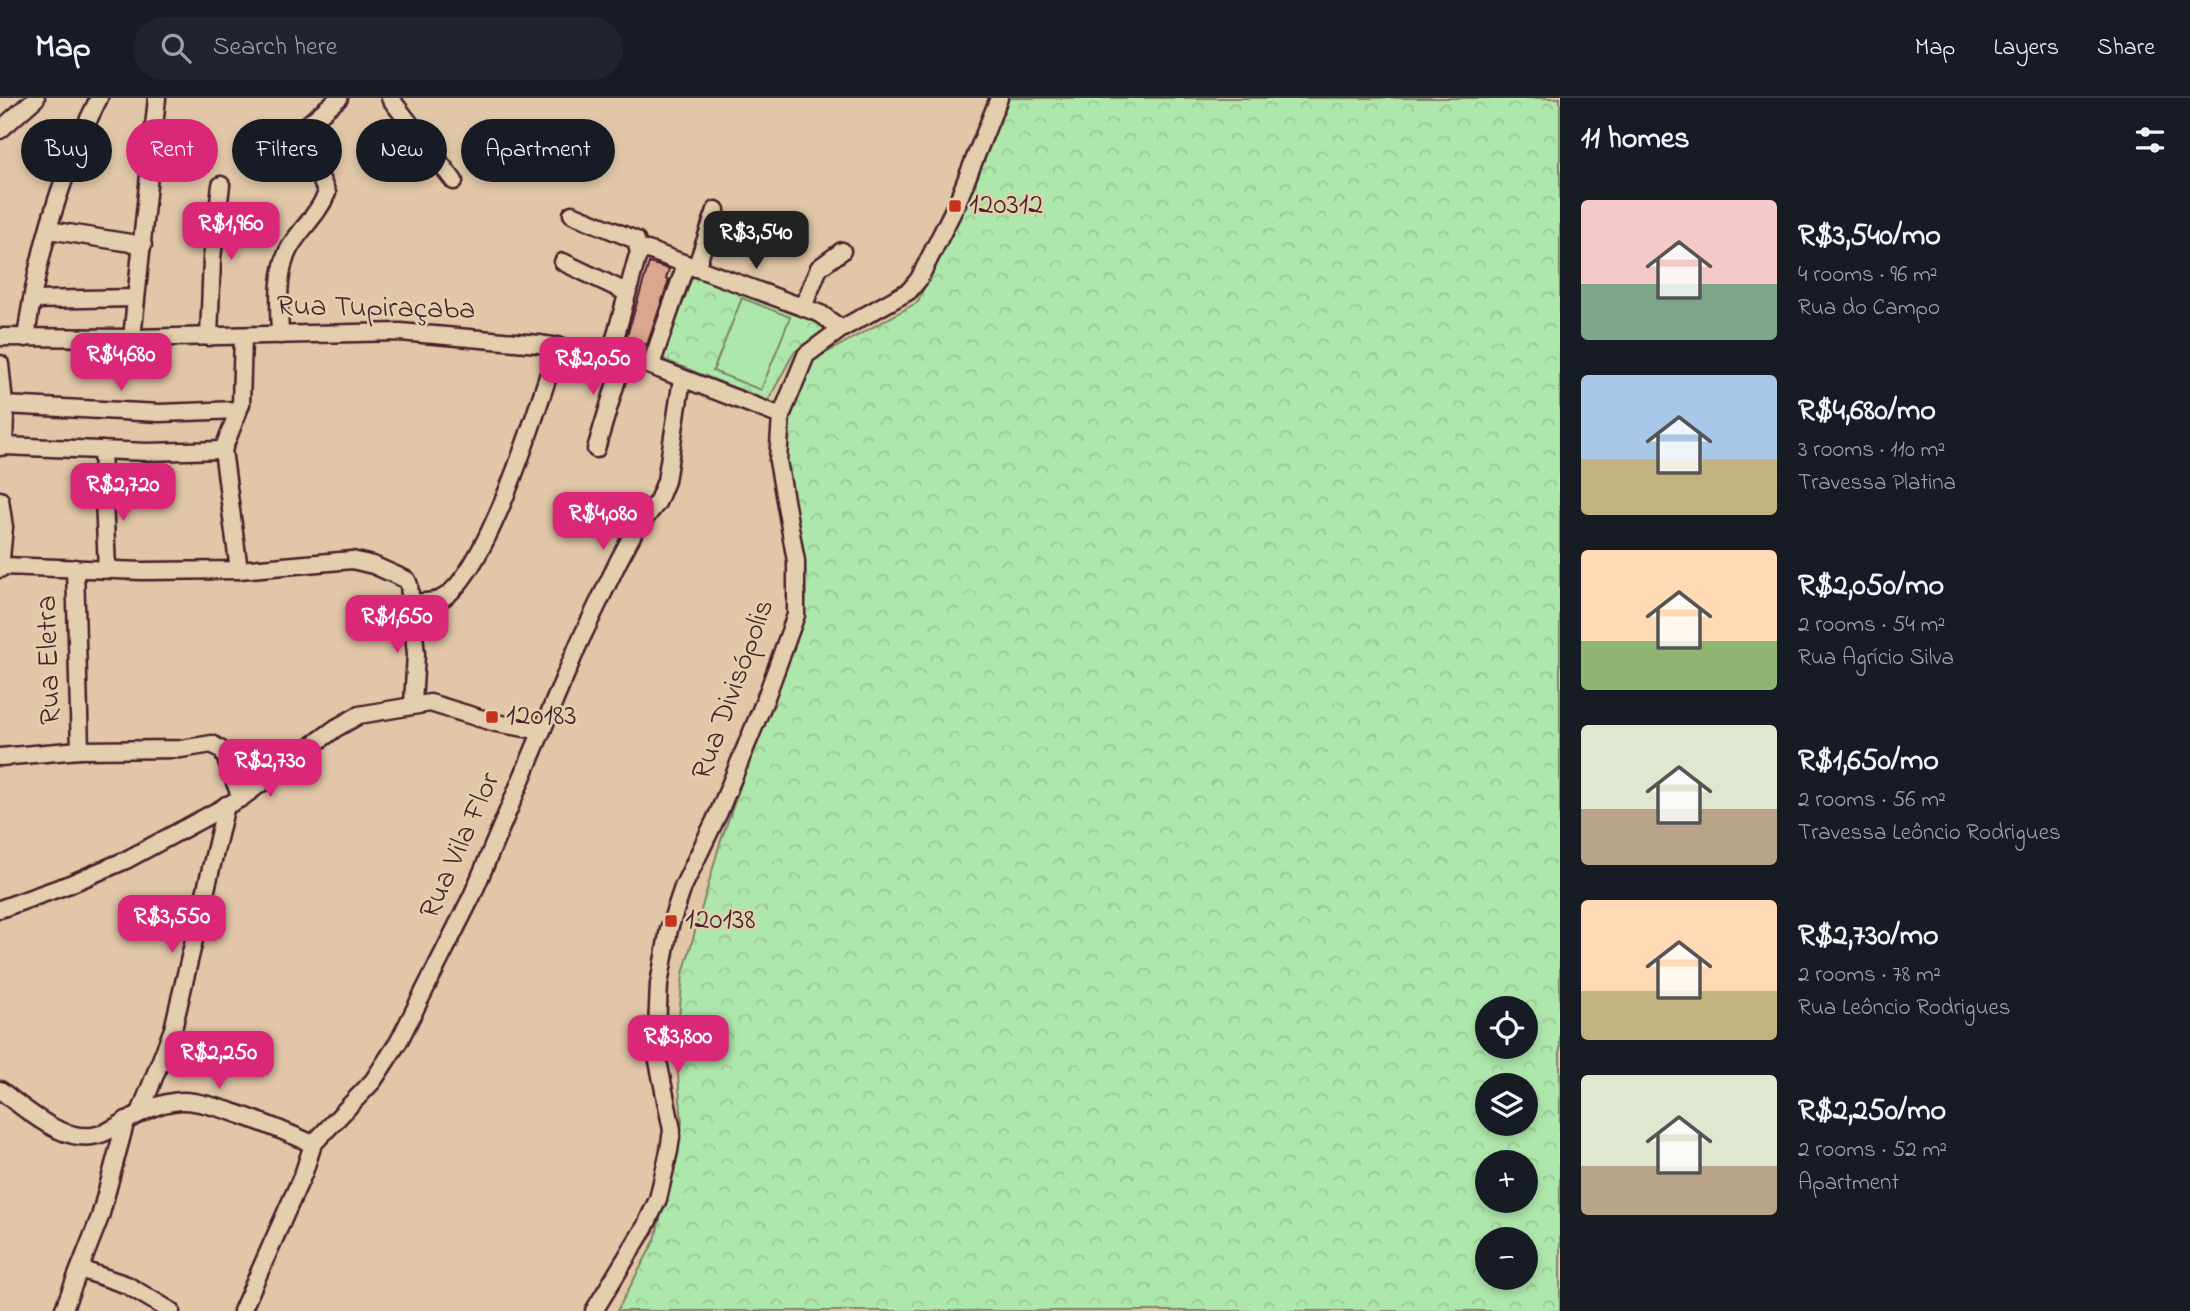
<!DOCTYPE html>
<html lang="en">
<head>
<meta charset="utf-8">
<style>
  :root { --surface:#171b24; --page:#20242c; --text:#f1f3f6; --muted:#9ea1a6; --line:#363941; --accent:#db2777 }
  body { margin:0; font-family:"Indie Flower",sans-serif; background:var(--page); color:var(--text); height:100vh; display:flex; flex-direction:column; font-size:26px; white-space:nowrap }
  * { box-sizing:border-box; margin:0 }
  p { font-size:23px; color:var(--muted) }
  .icon { flex:none; width:38px; height:38px; fill:none; stroke:currentColor; stroke-width:2; stroke-linecap:round; stroke-linejoin:round }
  .map { position:relative; flex:1; overflow:hidden }
  .side { display:flex; flex-direction:column; background:var(--surface); width:630px }
  .side>* { flex:none }
  .banner { position:absolute; left:21px; top:21px; width:665px; height:63px; display:flex; gap:14px }
  .buttons { position:absolute; left:1475px; top:898px; display:grid; gap:14px }
  .buttons a { display:grid; place-items:center; width:63px; height:63px; border-radius:50%; background:var(--surface); box-shadow:0 4px 10px #0003; font-size:35px }
  .price { position:absolute; translate:-50% -60px; padding:0 16px; border-radius:14px; background:var(--accent); color:#fff; font-size:23px; line-height:46px; filter:drop-shadow(0 2px 4px #0008) }
  .price::after { content:''; position:absolute; left:50%; top:42px; width:21px; height:16px; margin-left:-10px; background:inherit; clip-path:polygon(0 0,100% 0,50% 100%) }
  .price.current { background:#222; color:#fff }
  ul { padding:0; list-style:none }
  li { display:flex; align-items:center; gap:21px; height:175px; padding:0 21px }
  li span { display:grid; place-items:center; flex:none; width:196px; height:140px; border-radius:7px; color:#555 }
  li>.icon { margin-inline-start:auto }
  span .icon { width:84px; height:84px; fill:#fffc; stroke-width:1 }
  li b { font-size:30px }
  h2 { display:flex; justify-content:space-between; align-items:center; height:84px; padding:0 21px; font-size:30px }
  .pill { padding:0 24px; border-radius:32px; background:var(--surface); box-shadow:0 4px 10px #0003; font-size:24px; line-height:63px }
  .pill.current { background:var(--accent); color:#fff }
  header { display:flex; align-items:center; gap:42px; box-sizing:border-box; height:98px; padding:0 35px; background:var(--surface); border-bottom:2px solid var(--line) }
  header strong { font-size:33px }
  nav { display:flex; gap:38px; margin-inline-start:auto; font-size:24px }
  .search { width:490px; height:63px; background:var(--page); display:flex; align-items:center; gap:18px; box-sizing:border-box; padding:0 24px; border-radius:38px; color:var(--muted); font-size:26px }
  main { display:flex; flex:1; min-height:0 }
  .map>svg:first-child { display:block }
  .forest { fill:url(#forest-crowns); stroke:#7c836b; stroke-width:2; fill-rule:evenodd }
  .pitch { fill:#aee7ab; stroke:#7c836b; stroke-width:2 }
  .building { fill:#daa78e; stroke:#4a1f2b; stroke-width:2 }
  .lines { fill:none; stroke-linecap:round; stroke-linejoin:round }
  .minor-casing { stroke:#4a1f2b; stroke-width:21 }
  .minor { stroke:#e3cfae; stroke-width:16 }
  .poi-dot { fill:#c8321e; stroke:#e3cfae; stroke-width:2.5 }
  .labels { text-anchor:middle; dominant-baseline:central; stroke-width:5; stroke-linejoin:round; paint-order:stroke }
  .poi-label { font-size:30px; fill:#4a1f2b; stroke:#e3cfae; text-anchor:start }
  .street-label { font-size:30px; fill:#4a1f2b; stroke:#e3cfae }
</style>
</head>
<body>
<header>
<strong>Map</strong>
<div class="search"><svg class="icon" aria-label="search" viewBox="0 0 24 24"><circle cx="10" cy="10" r="6"/><path d="M15 15l6 6"/></svg>Search here</div>
<nav><a>Map</a><a>Layers</a><a>Share</a></nav>
</header>
<main>
<div class="map">
<svg width="1560" height="1213" viewBox="0 0 1560 1213">
  <defs>
    <pattern id="forest-crowns" width="20" height="18" patternUnits="userSpaceOnUse" patternTransform="scale(1.75)"><rect width="20" height="18" fill="#aee7ab"/><path d="M2 6a3 3 0 1 1 6 0M12 15a3 3 0 1 1 6 0" fill="none" stroke="#97c693"/></pattern>
  </defs>
  <rect width="100%" height="100%" fill="#e1c7a8"/>
  <filter id="ink" filterUnits="userSpaceOnUse"><feTurbulence type="fractalNoise" baseFrequency=".0143" numOctaves="2"/><feDisplacementMap in="SourceGraphic" scale="14" xChannelSelector="R" yChannelSelector="G"/><feConvolveMatrix kernelMatrix="1 2 1 2 8 2 1 2 1" color-interpolation-filters="sRGB"/></filter>
  <g filter="url(#ink)">
    <!-- forest -->
    <g class="forest">
      <path d="M1002,0H1560V1213H617L655,1142L682,1025L676,953L683,876L720,745L805,507L781,405L774,338L801,269L918,204ZM1488,910H1526V948H1488ZM1488,987H1526V1026H1488ZM1488,1064H1526V1102H1488ZM1488,1141H1526V1180H1488Z"/>
      <polygon points="693,177 825,224 830,233 794,254 768,303 665,262 663,258"/>
    </g>
    <!-- pitch -->
    <polygon class="pitch" points="742,200 790,219 761,292 713,273"/>
    <!-- building -->
    <polygon class="building" points="649,165 669,171 666,181 669,182 647,247 626,241"/>
    <g class="lines">
      <!-- minor casing -->
      <g class="minor-casing">
        <g id="minor">
          <polyline points="390,0 454,83"/>
          <polyline points="0,32 36,0"/>
          <polyline points="572,116 636,142 639,155"/>
          <polyline points="49,132 143,147"/>
          <polyline points="563,164 626,194"/>
          <polyline points="696,170 716,112"/>
          <polyline points="32,202 135,200"/>
          <polyline points="803,209 819,170 842,153"/>
          <path d="M280,237C279,210 276,174 290,149C302,129 318,117 327,95L319,77L318,61L294,38L339,0"/>
          <polyline points="0,239 132,240 400,234 539,246 630,260 781,318"/>
          <polyline points="209,239 212,160 221,87"/>
          <path d="M26,240C37,156 61,75 99,0"/>
          <polyline points="132,240 157,0"/>
          <polyline points="611,255 637,160 642,152 648,152 821,216 841,231"/>
          <polyline points="0,266 5,315 4,348 0,349"/>
          <polyline points="651,267 686,166"/>
          <polyline points="4,307 160,315 238,312"/>
          <polyline points="4,348 147,354 223,352"/>
          <polyline points="596,351 624,258"/>
          <polyline points="102,352 107,471"/>
          <polyline points="0,402 4,429 0,471"/>
          <polyline points="2,468 143,473 239,472 352,462 373,467 407,482 409,487 416,556 413,605"/>
          <polyline points="75,470 80,652"/>
          <polyline points="239,472 223,352 241,306 243,238"/>
          <path d="M408,505C417,504 433,505 441,501C488,477 540,301 558,248"/>
          <polyline points="0,659 80,652 181,651 212,646 223,653 241,700"/>
          <polyline points="0,811 70,786 126,762 241,700 336,630 359,617 430,605 496,625 542,633"/>
          <path d="M0,992C28,1013 70,1053 108,1033C133,1020 152,1005 181,1003C211,1002 284,1033 313,1046"/>
          <polyline points="140,1015 173,931 226,707"/>
          <polyline points="80,1171 127,1187 171,1213"/>
          <polyline points="63,1213 100,1119 126,1022"/>
          <polyline points="242,1213 304,1074 313,1046 373,983 399,943 472,798 579,545 619,462 634,434 657,405 666,383 682,281"/>
          <polyline points="594,1213 645,1129 658,1101 669,1053 672,1032 656,953 659,886 669,831 683,789 719,714 765,602 796,517 796,463 778,363 781,318 806,257 841,231 909,193 919,181 957,105 999,0"/>
        </g>
      </g>
      <!-- minor -->
      <use href="#minor" class="minor"/>
    </g>
  </g>
  <!-- markers -->
  <g class="poi-dot">
    <rect x="948" y="101" width="14" height="14" rx="3.5"/>
    <rect x="485" y="612" width="14" height="14" rx="3.5"/>
    <rect x="664" y="816" width="14" height="14" rx="3.5"/>
  </g>
  <g class="labels">
    <!-- poi labels -->
    <g class="poi-label">
      <text x="969" y="108">120312</text>
      <text x="506" y="619">120183</text>
      <text x="685" y="823">120138</text>
    </g>
    <!-- street labels -->
    <g class="street-label">
      <text transform="translate(376 211) rotate(1)">Rua Tupiraçaba</text>
      <text transform="translate(50 562) rotate(-92)">Rua Eletra</text>
      <text transform="translate(734 592) rotate(-70)">Rua Divisópolis</text>
      <text transform="translate(461 748) rotate(-66)">Rua Vila Flor</text>
    </g>
  </g>
</svg>
<div class="buttons">
<a><svg class="icon" aria-label="locate" viewBox="0 0 24 24"><circle cx="12" cy="12" r="6"/><path d="M12 2v4M12 18v4M2 12h4M18 12h4"/></svg></a>
<a><svg class="icon" aria-label="layers" viewBox="0 0 24 24"><path d="M12 4l9 5-9 5-9-5zM3 14l9 5 9-5"/></svg></a>
<a>+</a>
<a>−</a>
</div>
<b class="price" style="left:231px;top:164px">R$1,960</b>
<b class="price current" style="left:756px;top:173px">R$3,540</b>
<b class="price" style="left:121px;top:295px">R$4,680</b>
<b class="price" style="left:593px;top:299px">R$2,050</b>
<b class="price" style="left:123px;top:425px">R$2,720</b>
<b class="price" style="left:603px;top:454px">R$4,080</b>
<b class="price" style="left:397px;top:557px">R$1,650</b>
<b class="price" style="left:270px;top:701px">R$2,730</b>
<b class="price" style="left:172px;top:857px">R$3,550</b>
<b class="price" style="left:678px;top:977px">R$3,800</b>
<b class="price" style="left:219px;top:993px">R$2,250</b>
<div class="banner">
<a class="pill">Buy</a>
<a class="pill current">Rent</a>
<a class="pill">Filters</a>
<a class="pill">New</a>
<a class="pill">Apartment</a>
</div>
</div>
<section class="side">
<h2>11 homes<svg class="icon" aria-label="filters" viewBox="0 0 24 24"><path d="M4 7h16M4 17h16"/><circle cx="9" cy="7" r="2"/><circle cx="15" cy="17" r="2"/></svg></h2>
<ul>
<li><span style="background:linear-gradient(#f6c9c9 60%,#7fa58c 0)"><svg class="icon" aria-label="home" viewBox="0 0 24 24"><path d="M3 11l9-7 9 7M6 9v11h12V9"/></svg></span><div><b>R$3,540/mo</b><p>4 rooms · 96 m²</p><p>Rua do Campo</p></div></li>
<li><span style="background:linear-gradient(#a9c7e8 60%,#c2b280 0)"><svg class="icon" aria-label="home" viewBox="0 0 24 24"><path d="M3 11l9-7 9 7M6 9v11h12V9"/></svg></span><div><b>R$4,680/mo</b><p>3 rooms · 110 m²</p><p>Travessa Platina</p></div></li>
<li><span style="background:linear-gradient(#ffd9b3 65%,#8fb573 0)"><svg class="icon" aria-label="home" viewBox="0 0 24 24"><path d="M3 11l9-7 9 7M6 9v11h12V9"/></svg></span><div><b>R$2,050/mo</b><p>2 rooms · 54 m²</p><p>Rua Agrício Silva</p></div></li>
<li><span style="background:linear-gradient(#dfe7d0 60%,#b9a48a 0)"><svg class="icon" aria-label="home" viewBox="0 0 24 24"><path d="M3 11l9-7 9 7M6 9v11h12V9"/></svg></span><div><b>R$1,650/mo</b><p>2 rooms · 56 m²</p><p>Travessa Leôncio Rodrigues</p></div></li>
<li><span style="background:linear-gradient(#ffd9b3 65%,#c2b280 0)"><svg class="icon" aria-label="home" viewBox="0 0 24 24"><path d="M3 11l9-7 9 7M6 9v11h12V9"/></svg></span><div><b>R$2,730/mo</b><p>2 rooms · 78 m²</p><p>Rua Leôncio Rodrigues</p></div></li>
<li><span style="background:linear-gradient(#dfe7d0 65%,#b9a48a 0)"><svg class="icon" aria-label="home" viewBox="0 0 24 24"><path d="M3 11l9-7 9 7M6 9v11h12V9"/></svg></span><div><b>R$2,250/mo</b><p>2 rooms · 52 m²</p><p>Apartment</p></div></li>
</ul>
</section>
</main>
</body>
</html>
